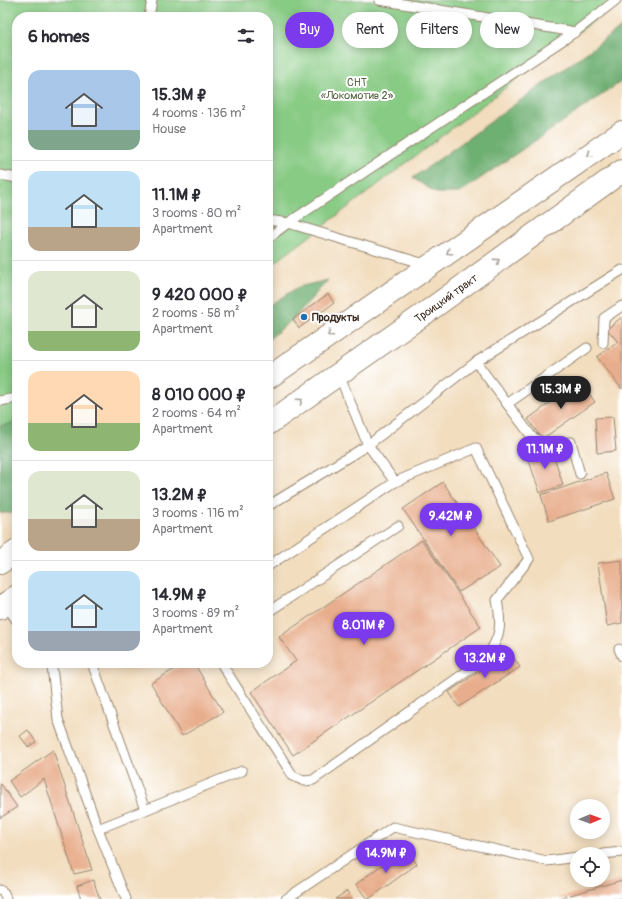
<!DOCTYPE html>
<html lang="en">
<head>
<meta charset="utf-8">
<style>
  :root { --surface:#fff; --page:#f7f7f7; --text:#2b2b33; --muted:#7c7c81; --line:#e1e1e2; --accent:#7c3aed }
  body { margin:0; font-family:Pangolin,sans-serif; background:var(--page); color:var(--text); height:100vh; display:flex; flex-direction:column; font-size:15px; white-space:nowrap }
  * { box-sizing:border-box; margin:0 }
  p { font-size:13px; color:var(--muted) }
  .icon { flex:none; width:22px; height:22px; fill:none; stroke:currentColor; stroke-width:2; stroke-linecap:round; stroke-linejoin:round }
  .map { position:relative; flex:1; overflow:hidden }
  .details { position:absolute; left:12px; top:12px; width:261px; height:656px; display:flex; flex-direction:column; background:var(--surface); border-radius:16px; box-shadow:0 2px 10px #0003 }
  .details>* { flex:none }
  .top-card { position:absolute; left:285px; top:12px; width:277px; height:36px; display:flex; gap:8px }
  .needle { width:26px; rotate:89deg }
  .fabs { position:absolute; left:570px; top:799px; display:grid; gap:8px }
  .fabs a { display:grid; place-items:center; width:40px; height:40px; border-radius:50%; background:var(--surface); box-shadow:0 2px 10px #0003; font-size:20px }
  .price { position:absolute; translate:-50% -34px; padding:0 9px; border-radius:14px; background:var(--accent); color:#fff; font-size:13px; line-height:26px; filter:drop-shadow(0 1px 2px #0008) }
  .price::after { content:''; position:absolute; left:50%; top:24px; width:12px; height:9px; margin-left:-6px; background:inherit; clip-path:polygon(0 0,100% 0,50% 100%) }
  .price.on { background:#222; color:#fff }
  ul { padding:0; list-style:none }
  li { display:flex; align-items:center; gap:12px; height:100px; padding:0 16px }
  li+li { border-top:1px solid var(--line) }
  li span { display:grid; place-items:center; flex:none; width:112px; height:80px; border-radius:12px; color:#555 }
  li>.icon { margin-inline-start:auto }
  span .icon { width:48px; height:48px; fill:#fffc; stroke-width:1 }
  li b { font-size:17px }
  h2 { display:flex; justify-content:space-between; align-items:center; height:48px; padding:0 16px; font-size:17px }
  .tag { padding:0 14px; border-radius:18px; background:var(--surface); box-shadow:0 2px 10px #0003; font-size:14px; line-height:36px }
  .tag.on { background:var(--accent); color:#fff }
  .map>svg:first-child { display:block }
  .green { fill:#88cb84; stroke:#627a51 }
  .forest { fill:#6eaf72; stroke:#546c48 }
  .building { fill:#e8ad8c }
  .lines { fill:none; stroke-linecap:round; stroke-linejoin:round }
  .lane-casing { stroke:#96846e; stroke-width:11 }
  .primary-casing { stroke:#96846e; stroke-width:24 }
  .lane { stroke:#fff; stroke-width:9 }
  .primary { stroke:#fff; stroke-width:22 }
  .oneway { stroke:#a79f9a }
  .poi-dot { fill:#1f6fb2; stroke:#fff; stroke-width:1.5 }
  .labels { text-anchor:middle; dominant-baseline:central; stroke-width:4; stroke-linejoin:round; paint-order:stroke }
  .park-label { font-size:11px; fill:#566242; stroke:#fff }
  .street-label { font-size:11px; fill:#3b2a1e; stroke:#fff }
  .poi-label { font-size:11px; font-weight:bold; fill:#3b2a1e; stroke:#fff; text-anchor:start }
</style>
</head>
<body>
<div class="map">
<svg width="622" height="899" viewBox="0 0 622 899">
  <rect width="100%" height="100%" fill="#fff"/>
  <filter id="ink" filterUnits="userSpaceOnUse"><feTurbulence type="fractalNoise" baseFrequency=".025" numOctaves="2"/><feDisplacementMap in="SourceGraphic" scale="8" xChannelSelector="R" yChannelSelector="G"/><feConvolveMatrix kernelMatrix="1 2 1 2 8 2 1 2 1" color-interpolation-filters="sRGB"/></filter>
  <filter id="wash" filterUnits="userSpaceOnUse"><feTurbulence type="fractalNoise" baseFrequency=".012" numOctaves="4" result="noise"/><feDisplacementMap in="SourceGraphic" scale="16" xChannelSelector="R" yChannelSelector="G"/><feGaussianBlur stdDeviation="0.9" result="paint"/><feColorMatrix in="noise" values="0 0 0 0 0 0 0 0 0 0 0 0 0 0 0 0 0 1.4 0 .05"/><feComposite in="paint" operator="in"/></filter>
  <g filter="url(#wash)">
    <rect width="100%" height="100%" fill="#f2ddbe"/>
    <!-- green -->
    <polygon class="green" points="0,0 621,0 268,268 268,17 17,17 17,423 0,430"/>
    <!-- forest -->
    <g class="forest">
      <polygon points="622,27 622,81 459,193 436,193 413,178"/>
      <polygon points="328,280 293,319 268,340 268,306 298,287"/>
      <polygon points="17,422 17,513 0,513 0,426"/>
    </g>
    <g id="blocks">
      <!-- building -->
      <g class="building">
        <polygon points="328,294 334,303 299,328 293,319"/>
        <polygon points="622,317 622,389 597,357 618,342 607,329"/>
        <polygon points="580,381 595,402 542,439 528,419"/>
        <polygon points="613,417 616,451 597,453 595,418"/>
        <polygon points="551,447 563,485 540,493 527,455"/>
        <polygon points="606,473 615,499 549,521 541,495"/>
        <polygon points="443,482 500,567 459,592 403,509"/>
        <polygon points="422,540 481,627 293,755 251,692 296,661 279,637"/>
        <polygon points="622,560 622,623 607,626 598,563"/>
        <polygon points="509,651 520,667 459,707 449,692"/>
        <polygon points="185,663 194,663 223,712 182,736 151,683"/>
        <polygon points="28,730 36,742 28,747 20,736"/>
        <polygon points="53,750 92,870 74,874 44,779 20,797 9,781"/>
        <polygon points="1,784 17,807 0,818 0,785"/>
        <polygon points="405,848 417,864 369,899 367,899 356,884"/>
        <polygon points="93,880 100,899 81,899 77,886"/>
        <polygon points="622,880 622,899 557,899"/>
        <polygon points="347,891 352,899 335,899"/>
      </g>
    </g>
  </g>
  <g filter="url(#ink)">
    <use href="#blocks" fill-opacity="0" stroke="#96846e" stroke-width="1"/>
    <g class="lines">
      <!-- lane casing -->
      <g class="lane-casing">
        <g id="lane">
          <polyline points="379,0 575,32"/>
          <polyline points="149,17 152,0"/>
          <polyline points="0,175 17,178"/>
          <polyline points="268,220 288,223 428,265"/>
          <polyline points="268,238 288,223 575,32 616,0"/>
          <polyline points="603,343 604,318 622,306"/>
          <polyline points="476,362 532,437 544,443 571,442 580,474"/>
          <polyline points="339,375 368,445 395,482"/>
          <polyline points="0,401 17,398"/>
          <polyline points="507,404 587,348"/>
          <polyline points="268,506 368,445 476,362 622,270"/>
          <polyline points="5,604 17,621"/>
          <polyline points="268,612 398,526"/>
          <polyline points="619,649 622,656"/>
          <polyline points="49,663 52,667 58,719 98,829 126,899"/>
          <polyline points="92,663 145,810"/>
          <path d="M221,663L293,776L304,781L313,780L486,658C501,636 502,626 497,600L529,559L476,448L395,482L268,566"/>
          <polyline points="98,829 242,771"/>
          <polyline points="603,854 622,852"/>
          <polyline points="0,890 4,893 6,899"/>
          <polyline points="286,899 393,827 547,861 577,857"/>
        </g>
      </g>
      <!-- primary casing -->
      <g class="primary-casing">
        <g id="primary">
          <polyline points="268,378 622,132"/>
          <path id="s1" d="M268,424L431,309L622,171"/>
          <polyline points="0,563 17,551"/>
          <polyline points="0,608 17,596"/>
        </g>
      </g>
      <!-- lane -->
      <use href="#lane" class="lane"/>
      <!-- primary -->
      <use href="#primary" class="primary"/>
    </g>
    <!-- one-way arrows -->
    <defs><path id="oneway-chevron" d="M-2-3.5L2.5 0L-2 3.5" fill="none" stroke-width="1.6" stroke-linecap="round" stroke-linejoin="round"/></defs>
    <g class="oneway">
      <use href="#oneway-chevron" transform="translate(590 154) rotate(145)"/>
      <use href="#oneway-chevron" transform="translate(449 252) rotate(145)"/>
      <use href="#oneway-chevron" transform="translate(497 261) rotate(-36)"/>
      <use href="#oneway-chevron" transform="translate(330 334) rotate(145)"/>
      <use href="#oneway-chevron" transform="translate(300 401) rotate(-35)"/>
    </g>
  </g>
  <!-- markers -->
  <circle class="poi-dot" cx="304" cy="317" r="4"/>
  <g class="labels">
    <!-- park labels -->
    <g class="park-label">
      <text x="357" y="82">СНТ<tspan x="357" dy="13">«Локомотив 2»</tspan></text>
    </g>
    <!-- street labels -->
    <g class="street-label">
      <text stroke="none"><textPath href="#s1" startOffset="218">Троицкий тракт</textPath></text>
    </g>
    <!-- poi labels -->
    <g class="poi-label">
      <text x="312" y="317">Продукты</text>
    </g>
  </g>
</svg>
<div class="fabs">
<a><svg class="needle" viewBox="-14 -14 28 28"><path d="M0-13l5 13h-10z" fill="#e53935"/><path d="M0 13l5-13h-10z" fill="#7c7c81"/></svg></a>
<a><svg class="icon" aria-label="locate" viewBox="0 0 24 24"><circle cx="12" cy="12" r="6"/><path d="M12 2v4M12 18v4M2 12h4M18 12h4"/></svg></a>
</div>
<b class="price on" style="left:561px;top:410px">15.3M ₽</b>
<b class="price" style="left:545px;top:470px">11.1M ₽</b>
<b class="price" style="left:451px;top:537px">9.42M ₽</b>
<b class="price" style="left:364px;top:646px">8.01M ₽</b>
<b class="price" style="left:485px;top:679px">13.2M ₽</b>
<b class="price" style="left:386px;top:874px">14.9M ₽</b>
<div class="top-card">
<a class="tag on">Buy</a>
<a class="tag">Rent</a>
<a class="tag">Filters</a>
<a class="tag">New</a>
</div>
<section class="details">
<h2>6 homes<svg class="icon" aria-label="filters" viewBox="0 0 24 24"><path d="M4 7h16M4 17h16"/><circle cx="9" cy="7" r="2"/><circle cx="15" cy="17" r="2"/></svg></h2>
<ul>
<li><span style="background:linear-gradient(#a9c7e8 75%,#7fa58c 0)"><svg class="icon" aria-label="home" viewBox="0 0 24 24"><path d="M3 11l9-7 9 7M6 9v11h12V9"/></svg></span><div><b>15.3M ₽</b><p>4 rooms · 136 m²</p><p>House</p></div></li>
<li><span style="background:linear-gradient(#bfe0f5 70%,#b9a48a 0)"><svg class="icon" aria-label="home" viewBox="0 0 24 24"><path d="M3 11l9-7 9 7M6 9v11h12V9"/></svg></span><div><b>11.1M ₽</b><p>3 rooms · 80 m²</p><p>Apartment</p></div></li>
<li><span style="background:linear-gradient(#dfe7d0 75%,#8fb573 0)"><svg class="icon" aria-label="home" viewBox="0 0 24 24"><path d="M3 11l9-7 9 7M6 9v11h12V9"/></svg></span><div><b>9 420 000 ₽</b><p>2 rooms · 58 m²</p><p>Apartment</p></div></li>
<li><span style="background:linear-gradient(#ffd9b3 65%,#8fb573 0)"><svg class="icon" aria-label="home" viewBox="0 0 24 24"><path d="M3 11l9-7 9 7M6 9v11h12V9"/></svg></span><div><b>8 010 000 ₽</b><p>2 rooms · 64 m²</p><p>Apartment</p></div></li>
<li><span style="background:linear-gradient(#dfe7d0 60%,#b9a48a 0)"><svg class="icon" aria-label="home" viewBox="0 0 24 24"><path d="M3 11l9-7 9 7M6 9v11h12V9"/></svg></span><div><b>13.2M ₽</b><p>3 rooms · 116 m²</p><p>Apartment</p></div></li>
<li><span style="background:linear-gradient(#bfe0f5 75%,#9aa5b1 0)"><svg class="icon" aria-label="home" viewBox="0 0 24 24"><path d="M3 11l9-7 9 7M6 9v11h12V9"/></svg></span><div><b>14.9M ₽</b><p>3 rooms · 89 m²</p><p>Apartment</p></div></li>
</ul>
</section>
</div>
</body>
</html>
